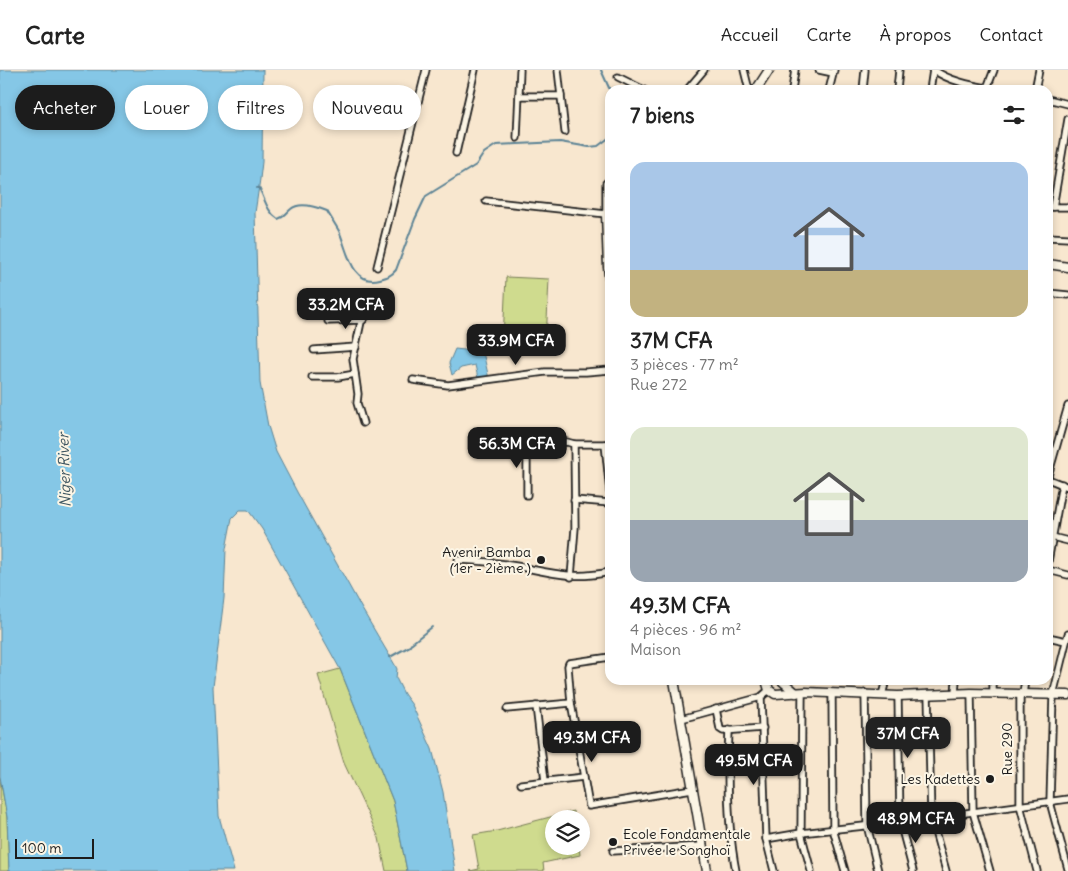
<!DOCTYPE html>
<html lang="fr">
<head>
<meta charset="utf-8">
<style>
  :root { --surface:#fff; --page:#f2f2f2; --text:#222; --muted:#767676; --line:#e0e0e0; --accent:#1c1c1c }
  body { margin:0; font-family:Delius,sans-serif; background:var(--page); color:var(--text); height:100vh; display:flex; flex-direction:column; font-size:19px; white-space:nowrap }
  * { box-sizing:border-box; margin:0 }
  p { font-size:16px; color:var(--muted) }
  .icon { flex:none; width:28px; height:28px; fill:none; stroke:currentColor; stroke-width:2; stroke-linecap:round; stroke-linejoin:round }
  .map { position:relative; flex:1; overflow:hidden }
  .panel { position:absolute; left:605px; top:15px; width:448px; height:600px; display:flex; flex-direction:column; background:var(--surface); border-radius:15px; box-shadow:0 2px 8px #0003 }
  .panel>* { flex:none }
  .guide { position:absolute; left:15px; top:15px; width:475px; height:45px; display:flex; gap:10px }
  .buttons { position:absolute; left:545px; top:740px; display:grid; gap:10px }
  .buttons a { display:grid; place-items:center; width:45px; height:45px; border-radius:50%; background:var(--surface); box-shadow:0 2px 8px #0003; font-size:25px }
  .scale { position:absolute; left:15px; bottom:12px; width:79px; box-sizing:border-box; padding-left:5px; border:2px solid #1c1c1c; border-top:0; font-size:14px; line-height:18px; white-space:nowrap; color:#1c1c1c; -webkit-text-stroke:4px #fcf5e5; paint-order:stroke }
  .price { position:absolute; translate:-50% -42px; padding:0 11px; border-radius:10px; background:var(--accent); color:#fff; font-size:16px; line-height:32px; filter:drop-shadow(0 1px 2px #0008) }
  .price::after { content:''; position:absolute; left:50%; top:30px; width:15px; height:11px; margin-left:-8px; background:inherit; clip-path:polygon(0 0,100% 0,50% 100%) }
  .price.active { background:#222; color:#fff }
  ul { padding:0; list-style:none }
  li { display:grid; align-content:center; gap:10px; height:265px; padding:0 25px }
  li span { display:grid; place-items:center; height:155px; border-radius:15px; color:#555 }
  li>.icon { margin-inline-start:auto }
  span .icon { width:90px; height:90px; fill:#fffc; stroke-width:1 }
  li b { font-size:21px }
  h2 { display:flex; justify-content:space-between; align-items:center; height:60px; padding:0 25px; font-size:21px }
  .chip { padding:0 18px; border-radius:22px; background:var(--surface); box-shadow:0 2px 8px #0003; font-size:18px; line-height:45px }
  .chip.active { background:var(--accent); color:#fff }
  header { display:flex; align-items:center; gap:30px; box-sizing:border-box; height:70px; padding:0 25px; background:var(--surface); border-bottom:1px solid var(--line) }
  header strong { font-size:24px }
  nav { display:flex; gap:28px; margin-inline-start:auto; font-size:18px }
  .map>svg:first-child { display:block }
  .green { fill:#cfdb8e; stroke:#767c55 }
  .water { fill:#85c7e6; stroke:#5b8395 }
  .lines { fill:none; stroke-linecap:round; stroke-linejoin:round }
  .stream { stroke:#5b8395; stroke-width:2 }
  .street-casing { stroke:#1c1c1c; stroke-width:9 }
  .secondary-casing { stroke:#1c1c1c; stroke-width:11 }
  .street { stroke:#fcf5e5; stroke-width:5.5 }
  .secondary { stroke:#fcf5e5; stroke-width:8 }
  .poi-dot { fill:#1c1c1c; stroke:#fcf5e5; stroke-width:2 }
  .labels { text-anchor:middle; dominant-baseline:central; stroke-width:4; stroke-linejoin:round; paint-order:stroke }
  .poi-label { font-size:14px; fill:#1c1c1c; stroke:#fcf5e5; text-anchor:end }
  .street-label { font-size:14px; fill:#1c1c1c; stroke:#fcf5e5 }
  .water-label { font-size:15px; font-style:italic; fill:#415863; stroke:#fcf5e5 }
</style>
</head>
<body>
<header>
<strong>Carte</strong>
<nav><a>Accueil</a><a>Carte</a><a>À propos</a><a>Contact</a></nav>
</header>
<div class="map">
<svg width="1068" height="801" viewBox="0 0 1068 801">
  <rect width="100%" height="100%" fill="#f8e7cf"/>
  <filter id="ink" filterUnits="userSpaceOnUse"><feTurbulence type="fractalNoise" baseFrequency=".02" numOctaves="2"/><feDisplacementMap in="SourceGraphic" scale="10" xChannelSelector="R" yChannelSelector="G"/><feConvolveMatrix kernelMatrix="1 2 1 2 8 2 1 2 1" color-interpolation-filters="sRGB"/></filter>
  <g filter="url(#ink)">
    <!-- green -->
    <g class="green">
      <polygon points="506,207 549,209 546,271 503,269"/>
      <polygon points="340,599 393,731 407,801 386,801 379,768 344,693 318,605"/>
      <polygon points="0,707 7,747 9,801 0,801"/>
      <polygon points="573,741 574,749 554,749 554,776 579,776 580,785 543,793 544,801 470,801 479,799 473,765 497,761"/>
    </g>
    <!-- water -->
    <g class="water">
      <polygon points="0,0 263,0 262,92 260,109 255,143 260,313 268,356 276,382 297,422 362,539 395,595 397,599 396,608 404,624 412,635 432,679 443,722 455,801 407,801 393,731 340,599 262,459 248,440 240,440 232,448 226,479 224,528 213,617 219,746 234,801 9,801 7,747 0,707"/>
      <polygon points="455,279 483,282 489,309 478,308 475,295 461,298 452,305 449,293"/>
    </g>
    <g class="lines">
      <!-- stream -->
      <g class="stream">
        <polyline points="601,0 610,20"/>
        <path d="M257,118H259C265,129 267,142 278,149C285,147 285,144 291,139C300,131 317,137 327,141C331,148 335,154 339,161C347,178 351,217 380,209C387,207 391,206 396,200L415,149L426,126L476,95L484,83L496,75L560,72L589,77L598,76L610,67"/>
        <polyline points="390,587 410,576 412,573 432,557"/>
      </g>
      <!-- street casing -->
      <g class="street-casing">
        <g id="street">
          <polyline points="558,0 565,62"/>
          <polyline points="744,0 749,20"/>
          <polyline points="819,0 833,3"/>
          <path d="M934,0C952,13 977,16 998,20"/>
          <polyline points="618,7 644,20"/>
          <polyline points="987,18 994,0"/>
          <polyline points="687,20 704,0"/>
          <polyline points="792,20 795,0"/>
          <polyline points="829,20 834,0"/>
          <polyline points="863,20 865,0"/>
          <polyline points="897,20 899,0"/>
          <polyline points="930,20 933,0"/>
          <polyline points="1035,20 1039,0"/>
          <polyline points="519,26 561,26"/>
          <polyline points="1048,29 1068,34"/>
          <polyline points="517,68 520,0"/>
          <polyline points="456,83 475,0"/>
          <polyline points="486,131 606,144 606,113 610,110"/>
          <polyline points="1048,137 1068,137"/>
          <polyline points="1053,137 1068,49"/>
          <polyline points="1048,167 1068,168"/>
          <polyline points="377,197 426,0"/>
          <polyline points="1048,223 1068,225"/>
          <polyline points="328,251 363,250"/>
          <polyline points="314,280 356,277"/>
          <polyline points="312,307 338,307 355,304"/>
          <polyline points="413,310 448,315 545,302 586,302 610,300"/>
          <polyline points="363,353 357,333 358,324 353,289 361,252 372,240 386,236"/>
          <polyline points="488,373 567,372 574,374 610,374"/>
          <polyline points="527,373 527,425"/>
          <polyline points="605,374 610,422"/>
          <polyline points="1048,406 1068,336"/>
          <polyline points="1048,409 1068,417"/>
          <polyline points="574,430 610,433"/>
          <polyline points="1048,466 1068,471"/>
          <path d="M458,490C477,491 497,492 516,496C552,503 572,510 610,502"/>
          <polyline points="1048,492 1062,414"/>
          <polyline points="1048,500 1068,505"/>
          <polyline points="571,507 575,458 574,374"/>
          <polyline points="1068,564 1053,625 1050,732 1068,799"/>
          <polyline points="1048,567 1066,571"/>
          <polyline points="610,587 569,593 568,596 571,633 589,736 692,719"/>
          <polyline points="802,623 801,763 811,801"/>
          <polyline points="832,623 833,759 845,801"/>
          <polyline points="865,623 867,755 878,801"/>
          <polyline points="971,623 973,742 990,801"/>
          <polyline points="993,623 993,610"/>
          <polyline points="928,624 931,747 946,801"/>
          <polyline points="955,624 956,610"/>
          <polyline points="1020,624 1020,735 1037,801"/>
          <polyline points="1023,624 1025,610"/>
          <polyline points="882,625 886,610"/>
          <polyline points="898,626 900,752 913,801"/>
          <polyline points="761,627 766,769 774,801"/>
          <polyline points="536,636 545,711"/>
          <polyline points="507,639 571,633"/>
          <polyline points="716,639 720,659 723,661 763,658"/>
          <polyline points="681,649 761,627 769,620"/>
          <path d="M729,660C727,707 727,755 736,801"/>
          <polyline points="521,714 584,707"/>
          <polyline points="766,769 801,763 900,752 1068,729"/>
          <polyline points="613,781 703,776"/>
        </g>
      </g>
      <!-- secondary casing -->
      <g class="secondary-casing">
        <g id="secondary">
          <polyline points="756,20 769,0"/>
          <polyline points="610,144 606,144 608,197 610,213"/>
          <polyline points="1048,194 1068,197"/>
          <polyline points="674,610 707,801"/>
          <polyline points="766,610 769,620 775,624 806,622 898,626 971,623 1068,625"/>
          <polyline points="781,610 796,623"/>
        </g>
      </g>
      <!-- street -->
      <use href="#street" class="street"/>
      <!-- secondary -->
      <use href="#secondary" class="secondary"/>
    </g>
  </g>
  <!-- markers -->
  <g class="poi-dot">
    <circle cx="541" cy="490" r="5"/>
    <circle cx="990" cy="709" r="5"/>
    <circle cx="613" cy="772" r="5"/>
  </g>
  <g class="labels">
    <!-- poi labels -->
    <g class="poi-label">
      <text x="531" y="482">Avenir Bamba<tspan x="531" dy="16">(1er - 2ième )</tspan></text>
      <text x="980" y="709">Les Kadettes</text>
      <text x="623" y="764" text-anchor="start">Ecole Fondamentale<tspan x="623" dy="16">Privée le Songhoï</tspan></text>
    </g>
    <!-- street labels -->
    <g class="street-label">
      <text transform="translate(1007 679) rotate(-90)">Rue 290</text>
    </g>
    <!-- water labels -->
    <g class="water-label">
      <text transform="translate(64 400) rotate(-92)">Niger River</text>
    </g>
  </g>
</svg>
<div class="buttons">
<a><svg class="icon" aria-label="layers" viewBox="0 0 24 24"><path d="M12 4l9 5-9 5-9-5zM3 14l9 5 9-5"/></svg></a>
</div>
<div class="scale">100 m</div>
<b class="price" style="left:346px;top:260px">33.2M CFA</b>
<b class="price" style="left:516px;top:296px">33.9M CFA</b>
<b class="price" style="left:517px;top:399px">56.3M CFA</b>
<b class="price active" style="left:908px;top:689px">37M CFA</b>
<b class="price" style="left:592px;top:693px">49.3M CFA</b>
<b class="price" style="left:754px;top:716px">49.5M CFA</b>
<b class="price" style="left:916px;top:774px">48.9M CFA</b>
<div class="guide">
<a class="chip active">Acheter</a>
<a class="chip">Louer</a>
<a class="chip">Filtres</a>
<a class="chip">Nouveau</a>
</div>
<section class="panel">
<h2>7 biens<svg class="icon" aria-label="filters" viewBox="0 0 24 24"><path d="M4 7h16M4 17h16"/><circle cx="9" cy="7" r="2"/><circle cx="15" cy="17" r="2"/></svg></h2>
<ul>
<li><span style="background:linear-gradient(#a9c7e8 70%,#c2b280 0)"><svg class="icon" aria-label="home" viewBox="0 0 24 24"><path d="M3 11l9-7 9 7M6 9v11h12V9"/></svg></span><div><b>37M CFA</b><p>3 pièces · 77 m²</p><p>Rue 272</p></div></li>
<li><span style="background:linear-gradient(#dfe7d0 60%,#9aa5b1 0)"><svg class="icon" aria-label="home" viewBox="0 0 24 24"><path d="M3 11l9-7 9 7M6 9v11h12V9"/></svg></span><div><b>49.3M CFA</b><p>4 pièces · 96 m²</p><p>Maison</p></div></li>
</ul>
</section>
</div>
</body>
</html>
